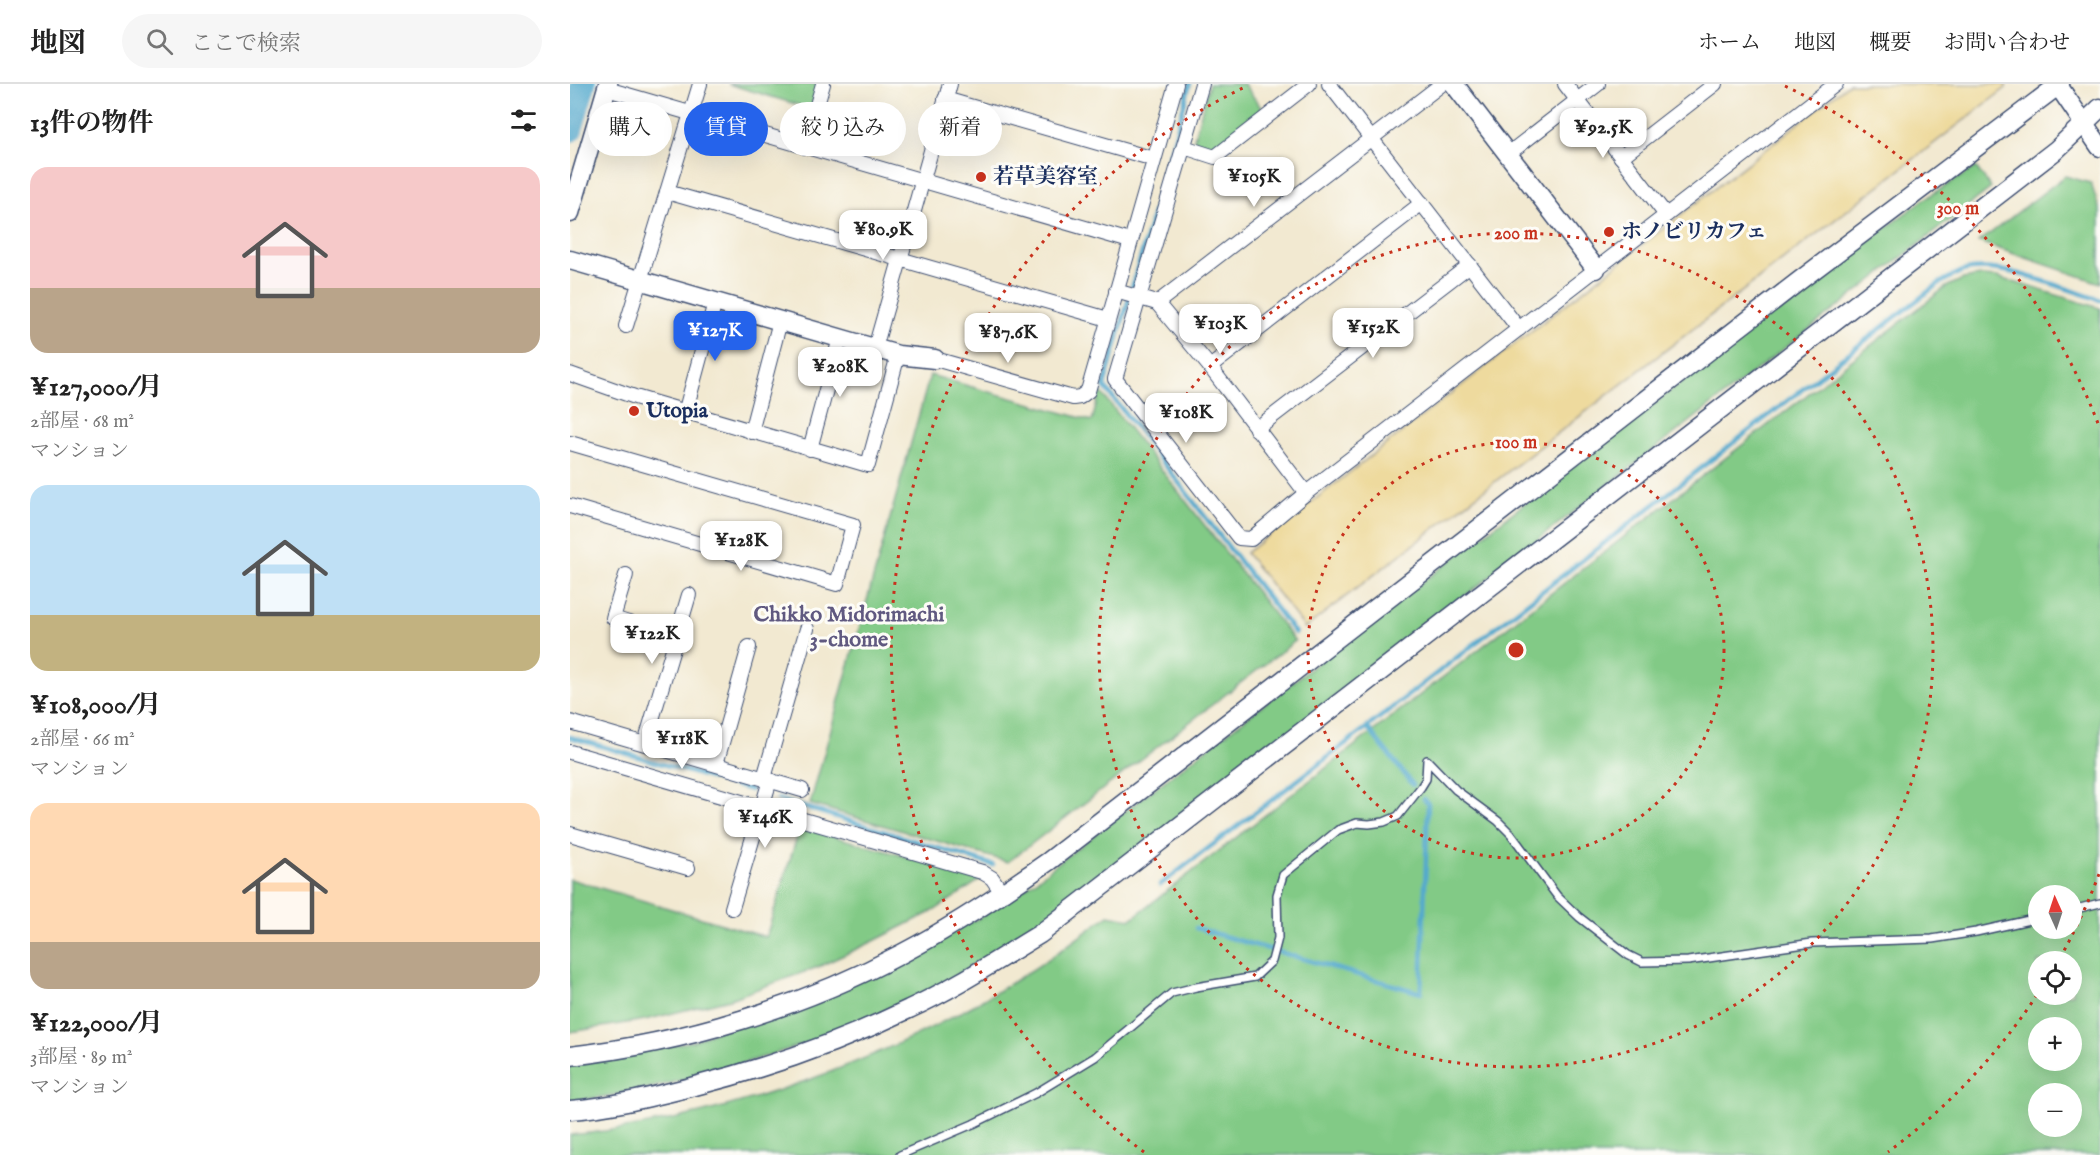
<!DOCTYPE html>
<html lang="ja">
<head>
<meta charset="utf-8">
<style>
  :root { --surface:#fff; --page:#f6f6f6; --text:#222; --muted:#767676; --line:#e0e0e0; --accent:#2563eb }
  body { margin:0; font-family:"IM FELL English","Noto Serif JP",serif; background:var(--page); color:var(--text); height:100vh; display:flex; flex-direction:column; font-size:22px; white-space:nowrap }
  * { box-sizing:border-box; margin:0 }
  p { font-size:20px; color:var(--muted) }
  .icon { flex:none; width:33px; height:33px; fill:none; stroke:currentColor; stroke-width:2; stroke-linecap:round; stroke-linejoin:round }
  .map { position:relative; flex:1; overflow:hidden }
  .drawer { display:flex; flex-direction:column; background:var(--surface); width:570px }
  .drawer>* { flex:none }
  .top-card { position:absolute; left:18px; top:18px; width:570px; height:54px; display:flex; gap:12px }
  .needle { width:39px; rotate:357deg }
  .controls { position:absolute; left:1458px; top:801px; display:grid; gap:12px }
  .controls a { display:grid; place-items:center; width:54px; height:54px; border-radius:50%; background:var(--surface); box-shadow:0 6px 24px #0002; font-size:30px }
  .price { position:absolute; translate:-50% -51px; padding:0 14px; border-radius:12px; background:#fff; color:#222; font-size:20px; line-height:39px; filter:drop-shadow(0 2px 3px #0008) }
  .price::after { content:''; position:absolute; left:50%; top:36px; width:18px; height:14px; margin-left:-9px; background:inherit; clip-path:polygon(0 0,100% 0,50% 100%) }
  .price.on { background:var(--accent); color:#fff }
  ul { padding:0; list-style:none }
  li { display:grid; align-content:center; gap:12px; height:318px; padding:0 30px }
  li span { display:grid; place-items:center; height:186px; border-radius:18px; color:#555 }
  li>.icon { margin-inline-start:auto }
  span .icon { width:108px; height:108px; fill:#fffc; stroke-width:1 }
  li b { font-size:26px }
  h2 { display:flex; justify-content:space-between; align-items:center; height:72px; padding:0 30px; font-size:26px }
  .chip { padding:0 21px; border-radius:27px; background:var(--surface); box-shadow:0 6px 24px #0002; font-size:21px; line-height:54px }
  .chip.on { background:var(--accent); color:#fff }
  header { display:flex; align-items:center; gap:36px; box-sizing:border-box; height:84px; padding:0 30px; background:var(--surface); border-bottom:2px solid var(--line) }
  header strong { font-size:28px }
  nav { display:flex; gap:33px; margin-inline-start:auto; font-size:21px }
  .search { width:420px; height:54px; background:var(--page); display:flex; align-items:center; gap:15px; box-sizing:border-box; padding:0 21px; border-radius:33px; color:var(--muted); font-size:22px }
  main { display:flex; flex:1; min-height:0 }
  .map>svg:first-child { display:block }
  .green { fill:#82ca86; stroke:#4e7c72; stroke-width:1.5; fill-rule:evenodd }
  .sand { fill:#eeda9e; stroke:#84847e; stroke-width:1.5 }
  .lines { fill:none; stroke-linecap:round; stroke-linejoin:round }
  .stream { stroke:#52a9ce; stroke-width:4.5 }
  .river { stroke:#52a9ce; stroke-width:26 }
  .lane-casing { stroke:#3b4b6f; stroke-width:10 }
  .street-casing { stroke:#3b4b6f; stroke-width:16 }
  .secondary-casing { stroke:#3b4b6f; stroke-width:21 }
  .lane { stroke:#fff; stroke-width:7 }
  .street { stroke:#fff; stroke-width:14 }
  .secondary { stroke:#fff; stroke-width:18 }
  .ring { fill:none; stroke:#c8321e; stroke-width:3; stroke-dasharray:3 6 }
  .poi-dot { fill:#c8321e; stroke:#fdfcf7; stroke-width:2 }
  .labels { text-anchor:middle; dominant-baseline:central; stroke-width:6; stroke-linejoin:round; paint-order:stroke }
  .poi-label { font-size:21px; font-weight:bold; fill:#1b2f5e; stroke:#fdfcf7; text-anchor:start }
  .neighbourhood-label { font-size:22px; font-weight:bold; fill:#605980; stroke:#fdfcf7 }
  .centre { fill:#c8321e; stroke:#fdfcf7; stroke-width:3 }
  .ring-label { font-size:18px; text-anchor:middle; font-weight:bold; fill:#c8321e; stroke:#fdfcf7; stroke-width:6; stroke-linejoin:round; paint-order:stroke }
</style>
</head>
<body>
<header>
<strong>地図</strong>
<div class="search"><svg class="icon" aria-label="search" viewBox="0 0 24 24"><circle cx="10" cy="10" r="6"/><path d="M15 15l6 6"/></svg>ここで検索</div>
<nav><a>ホーム</a><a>地図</a><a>概要</a><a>お問い合わせ</a></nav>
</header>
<main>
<section class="drawer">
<h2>13件の物件<svg class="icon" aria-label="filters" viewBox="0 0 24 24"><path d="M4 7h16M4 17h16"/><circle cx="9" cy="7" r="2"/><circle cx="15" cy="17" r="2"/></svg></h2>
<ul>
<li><span style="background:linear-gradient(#f6c9c9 65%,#b9a48a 0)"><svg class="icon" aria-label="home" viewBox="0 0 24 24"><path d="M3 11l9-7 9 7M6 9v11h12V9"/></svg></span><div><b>¥127,000/月</b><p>2部屋 · 68 m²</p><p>マンション</p></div></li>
<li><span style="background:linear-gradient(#bfe0f5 70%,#c2b280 0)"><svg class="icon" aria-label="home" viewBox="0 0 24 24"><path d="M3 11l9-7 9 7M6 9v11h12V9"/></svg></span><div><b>¥108,000/月</b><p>2部屋 · 66 m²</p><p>マンション</p></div></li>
<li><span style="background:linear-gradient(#ffd9b3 75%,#b9a48a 0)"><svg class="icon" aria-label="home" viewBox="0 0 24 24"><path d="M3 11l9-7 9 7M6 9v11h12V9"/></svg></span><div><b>¥122,000/月</b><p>3部屋 · 89 m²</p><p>マンション</p></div></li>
</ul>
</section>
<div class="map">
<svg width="1530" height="1071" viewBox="0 0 1530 1071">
  <rect width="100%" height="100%" fill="#fdfcf7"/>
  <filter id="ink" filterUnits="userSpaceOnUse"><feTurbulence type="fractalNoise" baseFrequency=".0167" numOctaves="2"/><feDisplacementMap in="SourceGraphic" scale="12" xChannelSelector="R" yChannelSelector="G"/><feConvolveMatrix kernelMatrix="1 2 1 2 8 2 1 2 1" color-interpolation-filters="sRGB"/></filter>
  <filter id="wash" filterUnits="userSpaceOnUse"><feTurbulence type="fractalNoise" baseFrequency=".008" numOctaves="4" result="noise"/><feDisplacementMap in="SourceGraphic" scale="24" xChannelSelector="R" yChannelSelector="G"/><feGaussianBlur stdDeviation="1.35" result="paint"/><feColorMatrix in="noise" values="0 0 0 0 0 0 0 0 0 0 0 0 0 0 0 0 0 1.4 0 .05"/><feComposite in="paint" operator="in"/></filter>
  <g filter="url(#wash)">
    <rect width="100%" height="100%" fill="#f2e9d1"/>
    <!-- green -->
    <g class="green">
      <polygon points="158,0 249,0 242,25"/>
      <polygon points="639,0 674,0 693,26 643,66 627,61 624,55"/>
      <path d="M1406,83L1421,104L489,827C448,853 407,880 365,904C299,940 228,964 156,984C105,999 53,1012 0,1017V981L123,957L406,836L461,800L1169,254L1353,116Z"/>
      <polygon points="1495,92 1521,99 1530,127 1530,199 1409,158"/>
      <path d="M1411,192L1427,193L1530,224V1071H0V1051C155,1037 327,973 457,889C485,872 512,850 539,831L561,835L1376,203L1393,195ZM1468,812H1502V844H1468ZM1468,878H1502V910H1468ZM1468,944H1502V976H1468ZM1468,1010H1502V1042H1468Z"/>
      <polygon points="360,291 522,337 530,307 725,557 438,778 240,720"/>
      <polygon points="230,743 413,794 365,826 304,857 248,883 160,915 75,936 0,948 0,795 196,853"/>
    </g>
    <!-- sand -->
    <polygon class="sand" points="1279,0 1436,0 1436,4 735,544 676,469"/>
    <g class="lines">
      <!-- stream -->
      <g class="stream">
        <polyline points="620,0 534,302 725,549"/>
        <polyline points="797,643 843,701"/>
        <polyline points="0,653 181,706"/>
        <polyline points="208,715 423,781"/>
        <path d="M590,801L800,641L1368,200C1376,196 1385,190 1393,187C1428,176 1495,205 1530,216"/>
        <polyline points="626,844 851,909 858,720 854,715"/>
      </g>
      <!-- river -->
      <polyline class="river" points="0,45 13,0"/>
    </g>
  </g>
  <g filter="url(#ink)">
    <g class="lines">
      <!-- lane casing -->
      <g class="lane-casing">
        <g id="lane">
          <polyline points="1502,826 1530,819"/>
          <polyline points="330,1071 403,1040 466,1009 525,973 602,909 626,903 685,893 702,877 708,854 707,811 713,791 768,746 787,739 799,740 814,738 828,732 851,703 856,695 857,676 886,706 928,737 941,750 987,812 1009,833 1058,871 1072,878 1118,877 1242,859 1362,855 1406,848 1468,834"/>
        </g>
      </g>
      <!-- street casing -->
      <g class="street-casing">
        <g id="street">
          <polyline points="632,0 545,295 669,454 681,455 736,409 1266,0"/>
          <polyline points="759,0 949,245"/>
          <polyline points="995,0 1096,131"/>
          <polyline points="37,5 560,157"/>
          <polyline points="375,15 584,75"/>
          <polyline points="235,63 253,0"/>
          <polyline points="614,63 645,73 739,0"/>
          <polyline points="938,70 1028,0"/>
          <polyline points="1051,73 1145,0"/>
          <polyline points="97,108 538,235"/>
          <polyline points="546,207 587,219 872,0"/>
          <polyline points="587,219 640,283 736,409"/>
          <polyline points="56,242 130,0"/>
          <polyline points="305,264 380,0"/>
          <polyline points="365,275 503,314 510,313 518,307 606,0"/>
          <polyline points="640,283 852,119"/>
          <polyline points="0,290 65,313 298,381 328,271"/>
          <polyline points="115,329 145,218"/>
          <polyline points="686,345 900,181"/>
          <polyline points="181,348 210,237"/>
          <polyline points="0,359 283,441 267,500 0,422"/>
          <polyline points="240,365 270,254"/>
          <polyline points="56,491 43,534 106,554"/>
          <polyline points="0,638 232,706"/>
          <polyline points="75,659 119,511"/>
          <polyline points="0,668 412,788 422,794 433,810"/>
          <polyline points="146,680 179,563"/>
          <polyline points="194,694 237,545"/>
          <polyline points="0,750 118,784"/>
          <polyline points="162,824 200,696"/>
        </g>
      </g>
      <!-- secondary casing -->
      <g class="secondary-casing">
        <g id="secondary">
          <polyline points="884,0 1026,185"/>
          <polyline points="1487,0 1530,63"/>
          <polyline points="0,129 38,0"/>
          <polyline points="0,176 328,271 365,275"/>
          <path d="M0,972C114,959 232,923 333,869C384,842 432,810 479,777L1229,197L1490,0"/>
          <path d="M0,1026C41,1023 81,1013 121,1003C197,984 269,959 339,925C385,904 427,876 470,850L1486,66L1530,24"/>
        </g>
      </g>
      <!-- lane -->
      <use href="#lane" class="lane"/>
      <!-- street -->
      <use href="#street" class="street"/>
      <!-- secondary -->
      <use href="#secondary" class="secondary"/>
    </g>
  </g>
  <!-- distance rings -->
  <g class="ring">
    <circle cx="946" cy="566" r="208"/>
    <circle cx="946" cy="566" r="417"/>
    <path d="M1529 790A625 625 0 0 1 1490 874M1467 911A625 625 0 0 1 1318 1068M574 1068A625 625 0 0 1 677 2M1215 2A625 625 0 0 1 1529 342"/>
  </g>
  <!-- markers -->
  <g class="poi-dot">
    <circle cx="411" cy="93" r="6"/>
    <circle cx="1039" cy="148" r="6"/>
    <circle cx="64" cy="327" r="6"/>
  </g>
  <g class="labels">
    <!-- poi labels -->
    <g class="poi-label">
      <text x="423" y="93">若草美容室</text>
      <text x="1051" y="148">ホノビリカフェ</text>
      <text x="76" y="327">Utopia</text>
    </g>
    <!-- neighbourhood labels -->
    <g class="neighbourhood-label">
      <text x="279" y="531">Chikko Midorimachi<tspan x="279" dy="25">3-chome</tspan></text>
    </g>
  </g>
  <circle cx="946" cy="566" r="9" class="centre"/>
  <g class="ring-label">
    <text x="1388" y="130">300 m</text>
    <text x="946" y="155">200 m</text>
    <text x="946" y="364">100 m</text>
  </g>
</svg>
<div class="controls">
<a><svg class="needle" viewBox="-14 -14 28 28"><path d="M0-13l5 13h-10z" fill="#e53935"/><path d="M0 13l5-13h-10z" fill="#767676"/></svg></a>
<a><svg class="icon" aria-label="locate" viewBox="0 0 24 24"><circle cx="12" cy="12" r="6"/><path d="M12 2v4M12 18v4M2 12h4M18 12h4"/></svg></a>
<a>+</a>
<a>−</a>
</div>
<b class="price" style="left:1033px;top:75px">¥92.5K</b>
<b class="price" style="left:684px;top:124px">¥105K</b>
<b class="price" style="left:313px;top:177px">¥80.9K</b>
<b class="price" style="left:650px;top:271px">¥103K</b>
<b class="price" style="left:803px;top:275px">¥152K</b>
<b class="price on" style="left:145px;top:278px">¥127K</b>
<b class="price" style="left:438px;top:280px">¥87.6K</b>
<b class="price" style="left:270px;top:314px">¥208K</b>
<b class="price" style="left:616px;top:360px">¥108K</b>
<b class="price" style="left:171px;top:488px">¥128K</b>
<b class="price" style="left:82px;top:581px">¥122K</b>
<b class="price" style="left:112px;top:686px">¥118K</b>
<b class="price" style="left:195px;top:765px">¥146K</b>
<div class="top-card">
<a class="chip">購入</a>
<a class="chip on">賃貸</a>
<a class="chip">絞り込み</a>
<a class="chip">新着</a>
</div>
</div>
</main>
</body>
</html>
